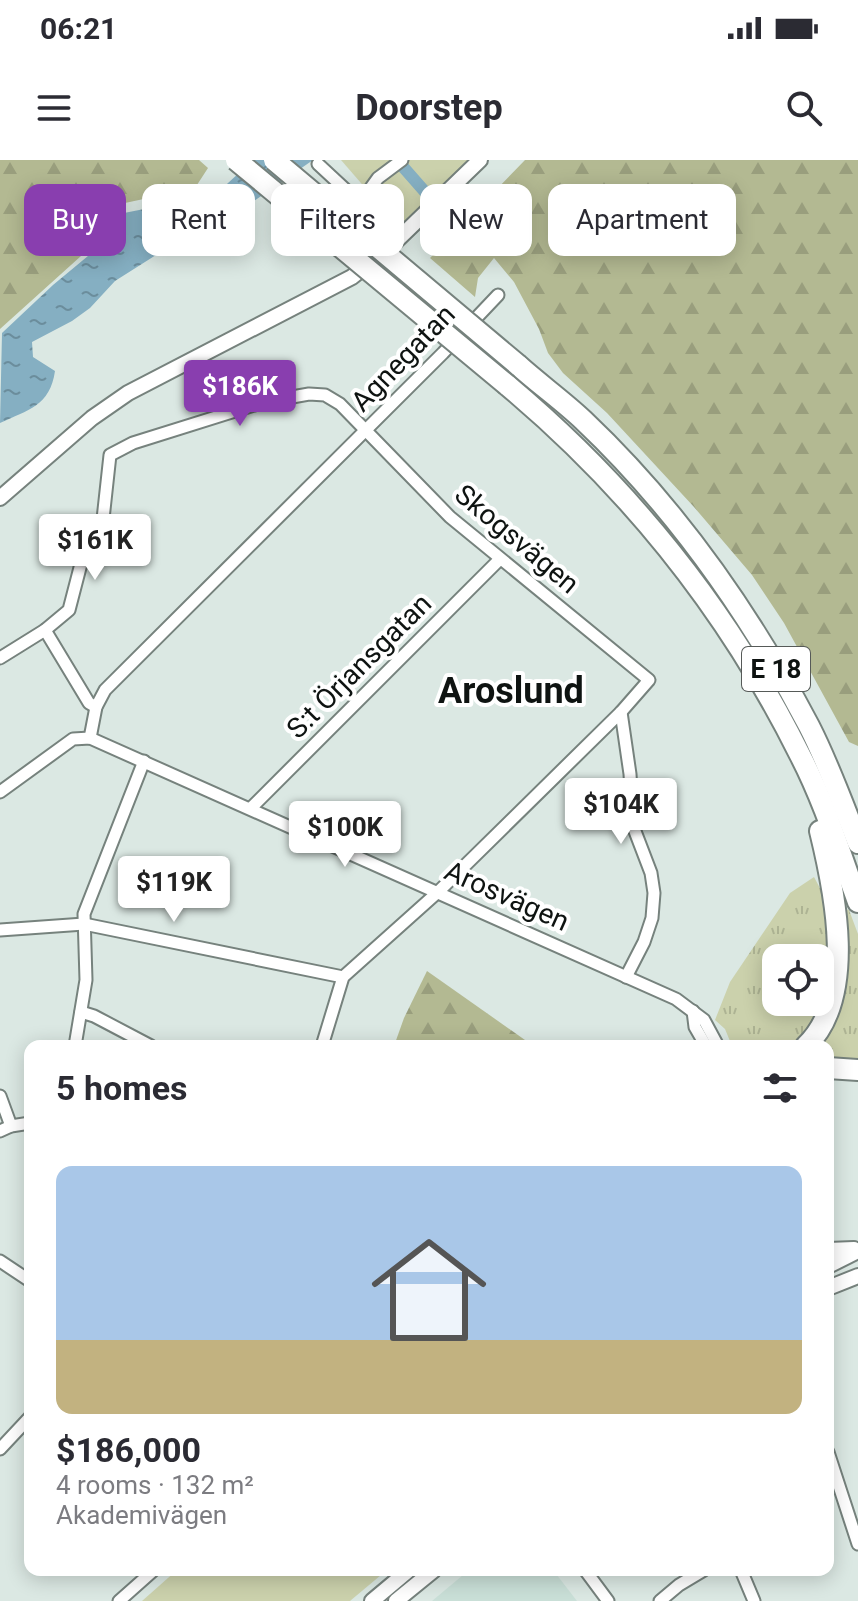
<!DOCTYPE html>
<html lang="en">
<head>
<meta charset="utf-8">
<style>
  :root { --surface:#fff; --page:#f7f7f7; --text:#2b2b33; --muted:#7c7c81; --accent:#893eaf }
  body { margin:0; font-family:Roboto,sans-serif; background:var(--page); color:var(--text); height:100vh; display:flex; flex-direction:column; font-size:30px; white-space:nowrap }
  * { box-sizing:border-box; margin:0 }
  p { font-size:26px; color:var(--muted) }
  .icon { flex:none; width:44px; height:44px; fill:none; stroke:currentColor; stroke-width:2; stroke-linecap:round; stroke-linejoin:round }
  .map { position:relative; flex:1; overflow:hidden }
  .side { position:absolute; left:24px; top:880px; width:810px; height:536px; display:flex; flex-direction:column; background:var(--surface); border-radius:16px; box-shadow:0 4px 20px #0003 }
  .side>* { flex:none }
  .hud { position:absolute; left:24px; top:24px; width:810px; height:72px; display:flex; gap:16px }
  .controls { position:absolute; left:762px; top:784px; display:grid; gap:16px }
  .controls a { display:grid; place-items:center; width:72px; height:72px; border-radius:16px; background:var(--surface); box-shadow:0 4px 20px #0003; font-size:40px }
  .price { position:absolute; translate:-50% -68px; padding:0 18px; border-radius:8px; background:#fff; color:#222; font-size:26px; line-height:52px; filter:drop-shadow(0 2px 4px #0008) }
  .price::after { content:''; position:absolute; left:50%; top:48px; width:24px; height:18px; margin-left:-12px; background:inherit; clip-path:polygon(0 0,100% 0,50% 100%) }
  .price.current { background:var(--accent); color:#fff }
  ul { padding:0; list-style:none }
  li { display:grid; align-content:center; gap:16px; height:424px; padding:0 32px }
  li span { display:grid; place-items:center; height:248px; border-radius:16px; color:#555 }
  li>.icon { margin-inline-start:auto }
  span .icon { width:144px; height:144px; fill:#fffc; stroke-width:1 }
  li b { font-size:34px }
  h2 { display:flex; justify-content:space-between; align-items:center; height:96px; padding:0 32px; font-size:34px }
  .tag { padding:0 28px; border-radius:16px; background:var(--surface); box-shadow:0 4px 20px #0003; font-size:28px; line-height:72px }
  .tag.current { background:var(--accent); color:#fff }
  .status { display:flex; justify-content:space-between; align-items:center; height:56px; padding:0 40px; background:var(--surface); direction:ltr }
  .status svg { height:22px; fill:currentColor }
  header { display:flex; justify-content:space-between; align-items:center; height:104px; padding:0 32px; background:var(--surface); font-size:36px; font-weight:700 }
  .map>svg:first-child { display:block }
  .built { fill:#c9dfd7 }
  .grass { fill:url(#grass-tufts); fill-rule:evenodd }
  .forest { fill:url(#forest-firs) }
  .garden { fill:#cbd1ac }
  .water { fill:url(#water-ripples) }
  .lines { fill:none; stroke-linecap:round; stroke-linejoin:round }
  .canal { stroke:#85afc2; stroke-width:12 }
  .minor-casing { stroke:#76827d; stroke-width:15 }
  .tertiary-casing { stroke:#76827d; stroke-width:18 }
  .motorway-casing { stroke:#76827d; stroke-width:24 }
  .minor { stroke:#fff; stroke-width:11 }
  .tertiary { stroke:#fff; stroke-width:14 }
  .motorway { stroke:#fff; stroke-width:20 }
  .motorway-bridge-casing { stroke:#76827d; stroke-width:24; stroke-linecap:butt }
  .motorway-bridge { stroke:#fff; stroke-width:20 }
  .labels { text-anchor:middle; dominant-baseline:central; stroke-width:8; stroke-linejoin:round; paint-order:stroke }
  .shield { fill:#fff; stroke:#565a58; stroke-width:2 }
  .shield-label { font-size:26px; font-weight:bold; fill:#0e1311 }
  .street-label { font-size:28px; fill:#0e1311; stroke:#fff }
  .district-label { font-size:36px; font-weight:bold; fill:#0e1311; stroke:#fff }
</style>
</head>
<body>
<div class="status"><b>06:21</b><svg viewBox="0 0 49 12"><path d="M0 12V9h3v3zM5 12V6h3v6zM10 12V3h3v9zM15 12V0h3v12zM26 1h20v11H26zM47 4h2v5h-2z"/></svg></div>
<header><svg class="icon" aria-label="menu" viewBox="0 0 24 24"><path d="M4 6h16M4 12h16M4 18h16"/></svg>Doorstep<svg class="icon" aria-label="search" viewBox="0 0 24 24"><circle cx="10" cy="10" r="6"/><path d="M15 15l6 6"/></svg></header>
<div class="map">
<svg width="858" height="1441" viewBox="0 0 858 1441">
  <defs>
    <pattern id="grass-tufts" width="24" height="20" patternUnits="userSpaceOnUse" patternTransform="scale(2)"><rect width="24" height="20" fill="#cbd1ac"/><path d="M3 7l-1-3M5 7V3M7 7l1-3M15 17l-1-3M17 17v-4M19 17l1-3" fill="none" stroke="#adb393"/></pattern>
    <pattern id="forest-firs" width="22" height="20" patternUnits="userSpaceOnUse" patternTransform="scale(2)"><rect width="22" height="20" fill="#b3b992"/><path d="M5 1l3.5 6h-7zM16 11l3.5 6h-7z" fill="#999e7d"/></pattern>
    <pattern id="water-ripples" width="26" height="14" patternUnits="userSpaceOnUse" patternTransform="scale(2)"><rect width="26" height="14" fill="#85afc2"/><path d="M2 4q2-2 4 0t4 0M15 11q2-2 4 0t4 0" fill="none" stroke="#6b8d9c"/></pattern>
  </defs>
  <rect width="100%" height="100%" fill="#dbe8e3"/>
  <!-- built -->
  <polygon class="built" points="469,1410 553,1410 577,1441 432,1441"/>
  <!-- grass -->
  <g class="grass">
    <path d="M814,717L828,743L831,800L827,835L816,861L794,886H732L725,869L715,860L730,822L790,733ZM776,798H820V842H776Z"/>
    <polygon points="844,749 849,750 858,774 858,898 828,900 828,886 816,886"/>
  </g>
  <!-- forest -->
  <g class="forest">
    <polygon points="0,0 199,0 208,8 195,28 125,43 91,87 0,169"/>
    <polygon points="525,0 858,0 858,586 849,582 784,463 752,415 694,347 607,253 563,213 548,193 539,169 514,122 494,98 478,118 475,137 430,98"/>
    <polygon points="427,811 525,880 525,886 394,886 404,858"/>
  </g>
  <!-- garden -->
  <g class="garden">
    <polygon points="341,0 470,0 400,68"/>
    <polygon points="177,1410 387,1410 350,1441 142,1441"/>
  </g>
  <!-- water -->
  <path class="water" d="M253,0H313L244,48L186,76L115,121L90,148L72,161L32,182L33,197L55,211C50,246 28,250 0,263L2,173L53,125L94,91L124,53L215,35Z"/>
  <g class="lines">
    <!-- canal -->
    <polyline class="canal" points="397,0 426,33"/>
    <!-- minor casing -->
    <g class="minor-casing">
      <g id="minor">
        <polyline points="318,4 360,43 378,18 402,0"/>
        <polyline points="45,470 89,543 96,547"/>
        <polyline points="0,498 45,470 69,450 83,396 103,359 110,295 133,283 264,242 309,234 325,235 340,244 450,357 649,520 621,552 438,732 343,817 322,886"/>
        <polyline points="621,552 630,614 633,666 651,713 654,733 652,758 644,782 626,817"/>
        <polyline points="90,578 96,547 105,530 443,193 498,135"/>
        <polyline points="0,632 73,579 90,578 676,839 704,860 718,886"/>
        <polyline points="251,648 500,399"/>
        <polyline points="0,770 84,764 343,817"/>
        <polyline points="693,851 695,867 706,886"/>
        <polyline points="81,852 94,856 151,886"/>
        <polyline points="75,886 86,820 84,754 144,601"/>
        <polyline points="0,936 11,966"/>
        <polyline points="0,971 11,966 30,963"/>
        <polyline points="0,1101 30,1121"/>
        <polyline points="0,1289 30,1257"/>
        <polyline points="828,1292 858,1384"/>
        <polyline points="585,1410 608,1441"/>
        <polyline points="741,1410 754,1441"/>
        <polyline points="119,1441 154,1410"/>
        <polyline points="660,1441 679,1425 704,1410"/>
      </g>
    </g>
    <!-- tertiary casing -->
    <g class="tertiary-casing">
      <g id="tertiary">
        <polyline points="0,338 92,258 128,233 352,117 392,85 480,0"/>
        <polyline points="828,1090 854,1089"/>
        <polyline points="828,1106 858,1091"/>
        <polyline points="828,1128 858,1116"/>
        <polyline points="372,1441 409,1410"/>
        <polyline points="396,1441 434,1410"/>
      </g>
    </g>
    <!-- motorway casing -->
    <g class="motorway-casing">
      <g id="motorway">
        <path d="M518,205C539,224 563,241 583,260C675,347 750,454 809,566C828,603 843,644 858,683"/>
        <path d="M507,225C631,329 728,450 800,595C824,641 840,693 858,742"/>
        <path d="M806,886C857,837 835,732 820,671"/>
        <polyline points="828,908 858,910"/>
      </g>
    </g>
    <!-- minor -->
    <use href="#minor" class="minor"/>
    <!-- tertiary -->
    <use href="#tertiary" class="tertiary"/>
    <!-- motorway -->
    <use href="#motorway" class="motorway"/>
    <!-- motorway-bridge casing -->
    <g class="motorway-bridge-casing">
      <g id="motorway-bridge">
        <polyline points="236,0 507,225"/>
        <polyline points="274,0 518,205"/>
      </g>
    </g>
    <!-- motorway-bridge -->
    <use href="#motorway-bridge" class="motorway-bridge"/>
  </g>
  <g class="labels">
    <!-- shield labels -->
    <rect class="shield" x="742" y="487" width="68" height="44" rx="6"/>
    <g class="shield-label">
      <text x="776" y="509">E 18</text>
    </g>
    <!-- street labels -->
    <g class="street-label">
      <text transform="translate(403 198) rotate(-46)">Agnegatan</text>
      <text transform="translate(517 379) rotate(40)">Skogsvägen</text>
      <text transform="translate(359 506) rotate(-45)">S:t Örjansgatan</text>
      <text transform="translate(507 736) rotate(24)">Arosvägen</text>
    </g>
    <!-- district labels -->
    <g class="district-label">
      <text x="511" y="531">Aroslund</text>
    </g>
  </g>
</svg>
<div class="controls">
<a><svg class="icon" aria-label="locate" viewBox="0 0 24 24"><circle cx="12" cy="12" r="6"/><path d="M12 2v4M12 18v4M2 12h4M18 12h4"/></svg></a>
</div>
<b class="price current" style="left:240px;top:268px">$186K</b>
<b class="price" style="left:95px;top:422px">$161K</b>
<b class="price" style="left:621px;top:686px">$104K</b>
<b class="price" style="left:345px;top:709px">$100K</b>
<b class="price" style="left:174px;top:764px">$119K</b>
<div class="hud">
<a class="tag current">Buy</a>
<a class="tag">Rent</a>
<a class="tag">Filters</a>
<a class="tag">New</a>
<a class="tag">Apartment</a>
</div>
<section class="side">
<h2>5 homes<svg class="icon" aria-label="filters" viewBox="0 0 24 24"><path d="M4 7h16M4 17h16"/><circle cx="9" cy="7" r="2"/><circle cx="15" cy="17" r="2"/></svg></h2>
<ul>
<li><span style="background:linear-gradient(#a9c7e8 70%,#c2b280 0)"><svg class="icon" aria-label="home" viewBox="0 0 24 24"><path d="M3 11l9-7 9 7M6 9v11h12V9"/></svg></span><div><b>$186,000</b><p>4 rooms · 132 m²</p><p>Akademivägen</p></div></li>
</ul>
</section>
</div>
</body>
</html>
